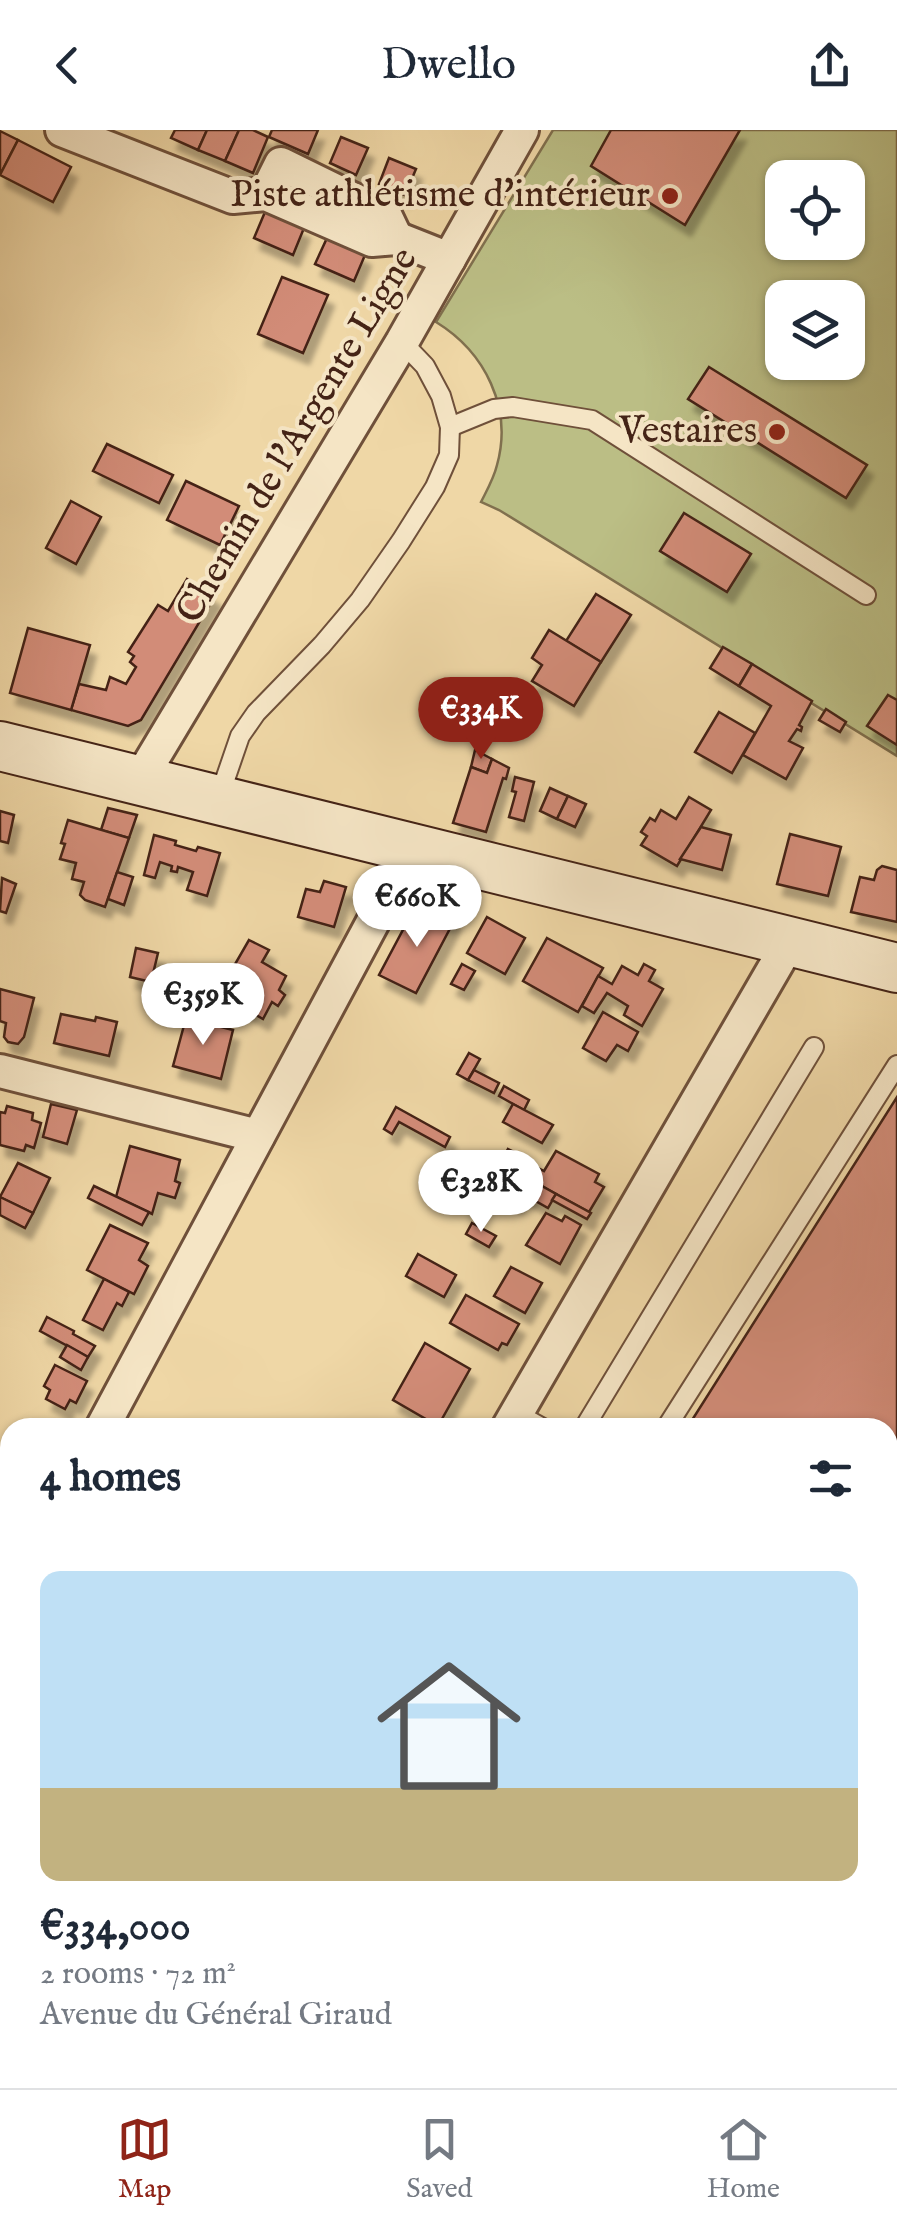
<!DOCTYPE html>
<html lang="en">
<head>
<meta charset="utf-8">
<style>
  :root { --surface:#fff; --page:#f6f6f7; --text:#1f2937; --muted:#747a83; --line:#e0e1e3; --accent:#8f2418 }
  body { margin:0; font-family:"IM FELL English",serif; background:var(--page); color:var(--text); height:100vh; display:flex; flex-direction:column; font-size:38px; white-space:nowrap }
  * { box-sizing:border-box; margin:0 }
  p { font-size:32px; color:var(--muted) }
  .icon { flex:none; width:55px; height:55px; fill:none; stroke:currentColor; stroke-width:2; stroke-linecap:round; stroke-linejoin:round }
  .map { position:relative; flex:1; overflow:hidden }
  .panel { position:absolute; left:0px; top:1288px; width:898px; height:672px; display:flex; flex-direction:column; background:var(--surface); border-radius:30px 30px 0 0; box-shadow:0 2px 8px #0004 }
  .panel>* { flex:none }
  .tools { position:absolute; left:765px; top:30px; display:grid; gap:20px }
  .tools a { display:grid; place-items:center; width:100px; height:100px; border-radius:20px; background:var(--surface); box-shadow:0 2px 8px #0004; font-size:50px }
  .price { position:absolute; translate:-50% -85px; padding:0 22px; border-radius:35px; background:#fff; color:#222; font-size:32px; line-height:65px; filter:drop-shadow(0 2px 5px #0008) }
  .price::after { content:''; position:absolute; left:50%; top:60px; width:30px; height:22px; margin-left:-15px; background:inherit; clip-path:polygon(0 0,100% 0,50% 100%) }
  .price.selected { background:var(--accent); color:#fff }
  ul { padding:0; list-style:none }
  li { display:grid; align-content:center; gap:20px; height:530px; padding:0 40px }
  li span { display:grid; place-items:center; height:310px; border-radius:20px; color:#555 }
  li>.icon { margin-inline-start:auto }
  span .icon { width:180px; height:180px; fill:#fffc; stroke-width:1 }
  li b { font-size:42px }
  h2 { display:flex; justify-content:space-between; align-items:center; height:120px; padding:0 40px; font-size:42px }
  header { display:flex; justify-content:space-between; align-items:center; height:130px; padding:0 40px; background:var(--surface); font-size:45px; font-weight:600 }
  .tabs { display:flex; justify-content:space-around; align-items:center; height:140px; border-top:2px solid var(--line); background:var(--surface); font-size:28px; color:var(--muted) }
  .tabs a { display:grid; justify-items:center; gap:5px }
  .tabs .selected { color:var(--accent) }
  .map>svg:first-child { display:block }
  .green { fill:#bbbe85; stroke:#80704e; stroke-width:2.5; fill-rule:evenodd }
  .building { fill:#d28c78; stroke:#442316; stroke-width:2.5; filter:url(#shadow) }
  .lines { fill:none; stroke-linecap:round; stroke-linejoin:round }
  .lane-casing { stroke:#6f503a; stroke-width:22 }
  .street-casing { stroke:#6f503a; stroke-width:38 }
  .secondary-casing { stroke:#442316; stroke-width:52 }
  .lane { stroke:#f5e5c5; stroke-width:18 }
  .street { stroke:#f5e5c5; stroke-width:32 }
  .secondary { stroke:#f5e5c5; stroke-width:48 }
  .poi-dot { fill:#8f2418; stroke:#f5e5c5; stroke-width:4 }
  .labels { text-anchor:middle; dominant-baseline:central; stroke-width:8; stroke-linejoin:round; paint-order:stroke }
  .poi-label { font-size:38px; fill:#442316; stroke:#f5e5c5; text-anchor:end }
  .street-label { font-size:38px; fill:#442316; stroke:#f5e5c5 }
</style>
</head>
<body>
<header><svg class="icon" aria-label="back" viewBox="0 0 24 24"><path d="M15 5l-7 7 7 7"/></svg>Dwello<svg class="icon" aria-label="share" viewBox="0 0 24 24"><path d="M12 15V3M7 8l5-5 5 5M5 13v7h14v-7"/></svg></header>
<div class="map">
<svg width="897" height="1958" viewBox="0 0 897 1958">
  <defs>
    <filter id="shadow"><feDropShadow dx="6" dy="11" stdDeviation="2.5" flood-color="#0004"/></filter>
  </defs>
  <rect width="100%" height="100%" fill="#efd7a6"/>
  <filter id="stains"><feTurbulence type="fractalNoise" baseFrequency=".002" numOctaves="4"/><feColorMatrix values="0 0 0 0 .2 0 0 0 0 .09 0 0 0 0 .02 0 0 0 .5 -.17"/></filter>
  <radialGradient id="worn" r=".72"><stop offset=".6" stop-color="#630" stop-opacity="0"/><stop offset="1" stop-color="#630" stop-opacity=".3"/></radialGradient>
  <!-- green -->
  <path class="green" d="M553,0H897V626L499,380L481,372C487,360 494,348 497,335C513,278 485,222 436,192ZM782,48H848V112H782ZM782,168H848V232H782Z"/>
  <!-- building -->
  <g class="building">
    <polygon points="175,0 207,0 198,20 171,8"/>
    <polygon points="207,0 239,0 225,31 198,20"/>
    <polygon points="239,0 253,0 268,7 253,43 225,31"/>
    <polygon points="272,0 318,0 308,24 269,7"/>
    <polygon points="611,0 740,0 685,95 591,36"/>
    <polygon points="0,1 18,10 0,45"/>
    <polygon points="341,7 368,18 356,45 330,33"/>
    <polygon points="18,10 71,37 53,72 0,45"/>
    <polygon points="389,28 416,39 405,65 379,54"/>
    <polygon points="265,82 304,98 293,125 254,108"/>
    <polygon points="327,108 365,125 354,151 315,134"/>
    <polygon points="282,147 328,165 303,223 258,204"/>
    <polygon points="709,237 867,335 846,368 688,269"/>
    <polygon points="107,314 173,345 159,373 93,341"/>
    <polygon points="186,351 239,376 220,415 167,390"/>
    <polygon points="71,371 101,387 76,434 46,418"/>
    <polygon points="684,383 751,424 727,462 660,421"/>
    <polygon points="187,449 215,466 141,590 128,596 71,580 79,554 106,560 110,547 126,554 136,537 130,532 134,526 128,522 158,475 168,481"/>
    <polygon points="596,464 631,485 601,532 566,511"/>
    <polygon points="28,498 90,515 71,580 10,563"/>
    <polygon points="549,500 601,532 574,576 532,551 542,535 532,528"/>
    <polygon points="723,517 752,534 739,556 710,538"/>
    <polygon points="752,534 812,571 799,595 802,597 801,601 797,599 789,611 803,618 786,649 743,625 771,576 739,556"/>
    <polygon points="888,565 897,570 897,615 867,596"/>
    <polygon points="826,579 846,592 840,602 819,590"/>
    <polygon points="719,582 755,603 732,643 695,622"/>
    <polygon points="475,620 492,629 487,643 471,637"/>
    <polygon points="492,629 509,638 506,649 503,648 486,702 453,693 471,637 487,643"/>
    <polygon points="515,647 534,652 524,691 509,687 516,662 512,661"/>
    <polygon points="550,658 568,666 557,689 540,681"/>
    <polygon points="568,666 586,674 575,697 557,689"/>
    <polygon points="689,667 711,680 677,736 641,715 647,706 641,702 650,688 655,691 661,680 676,689"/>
    <polygon points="108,678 137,685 129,708 101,700"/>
    <polygon points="0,681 14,685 8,713 0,711"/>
    <polygon points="68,690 129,708 105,777 85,770 80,765 84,752 72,749 76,733 60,729 65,714 61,713"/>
    <polygon points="701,697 731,705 722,740 680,729"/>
    <polygon points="790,704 841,717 828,766 777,754"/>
    <polygon points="154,705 176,711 175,715 196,721 198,717 220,723 207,766 187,760 193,742 178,737 177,742 171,741 172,736 160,732 155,748 144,745"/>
    <polygon points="882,736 897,740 897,792 851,782 860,747 874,750 877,740"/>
    <polygon points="117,742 133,747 124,775 108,769"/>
    <polygon points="2,748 16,754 6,783 0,781"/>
    <polygon points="324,751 346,757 334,797 298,787 306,759 320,762"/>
    <polygon points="437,779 455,789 416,863 379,845 413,781 431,791"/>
    <polygon points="487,787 525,808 505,844 467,823"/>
    <polygon points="547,808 603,838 578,882 523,851"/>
    <polygon points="249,810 269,820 262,832 286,846 279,860 285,865 278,876 272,872 263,889 234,872 242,857 227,848"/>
    <polygon points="136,818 158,823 151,852 130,847"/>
    <polygon points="462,834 475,841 464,860 451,854"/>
    <polygon points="644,834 655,840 649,851 663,859 642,896 624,885 628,876 607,863 594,883 582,876 598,846 612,854 622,836 638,845"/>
    <polygon points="0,859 34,868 24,907 18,914 8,912 4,907 6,893 0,891"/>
    <polygon points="603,882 638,902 628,921 617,915 606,931 583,918"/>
    <polygon points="61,884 95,891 96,887 117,892 109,926 54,913"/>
    <polygon points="186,888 233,900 221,949 173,936"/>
    <polygon points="469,923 480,929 468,950 457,944"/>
    <polygon points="474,940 499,953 494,963 468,950"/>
    <polygon points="504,956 529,970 524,980 499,966"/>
    <polygon points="897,967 897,1467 888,1461 888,1298 687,1298"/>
    <polygon points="51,974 77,980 67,1014 43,1007"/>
    <polygon points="513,974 553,995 542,1013 503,992"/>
    <polygon points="7,976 33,983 32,990 41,993 34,1018 26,1015 24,1021 0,1015 0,982 5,983"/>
    <polygon points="396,977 450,1007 445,1017 399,992 392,1004 384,999"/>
    <polygon points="130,1016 180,1030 175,1051 180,1053 175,1068 158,1063 152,1084 116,1067"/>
    <polygon points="508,1019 514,1022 513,1025 544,1041 556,1021 599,1044 595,1052 604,1057 589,1082 500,1033"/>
    <polygon points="18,1033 50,1048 33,1083 0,1067"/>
    <polygon points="508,1038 533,1051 525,1065 521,1063 516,1072 495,1060"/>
    <polygon points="533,1051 556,1064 548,1078 525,1065"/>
    <polygon points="94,1056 149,1082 142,1095 88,1068"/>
    <polygon points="556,1064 591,1083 587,1089 552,1070"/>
    <polygon points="0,1067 33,1083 25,1098 0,1085"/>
    <polygon points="546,1083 562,1091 565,1086 581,1095 560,1134 526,1115"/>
    <polygon points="472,1093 496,1106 489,1117 466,1104"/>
    <polygon points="110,1095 148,1113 139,1130 148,1136 134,1164 87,1140"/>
    <polygon points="418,1124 456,1145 444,1167 406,1146"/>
    <polygon points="511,1137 542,1153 525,1183 494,1166"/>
    <polygon points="104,1149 129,1162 122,1176 117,1173 103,1200 83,1190"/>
    <polygon points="466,1165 519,1194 507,1215 502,1213 498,1220 450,1193"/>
    <polygon points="47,1187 74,1201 73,1204 95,1216 88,1227 40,1201"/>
    <polygon points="425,1213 470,1239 438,1296 393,1270"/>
    <polygon points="67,1215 88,1227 81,1240 60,1227"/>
    <polygon points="55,1235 87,1251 76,1273 70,1270 65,1279 46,1269 50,1260 44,1256"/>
    <polygon points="0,1320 10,1325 10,1362 0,1357"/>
    <polygon points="0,1357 10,1362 10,1380 0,1398"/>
    <polygon points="897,1832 897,1889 888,1884 888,1848"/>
    <polygon points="888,1884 897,1889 895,1921 888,1916"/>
    <polygon points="41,1950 88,1950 83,1958 47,1958 39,1953"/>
    <polygon points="235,1950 284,1950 279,1958 248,1958"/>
    <polygon points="630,1950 654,1950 660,1954 662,1950 681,1950 693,1958 627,1958 625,1957"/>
    <polygon points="824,1950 855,1950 869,1958 820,1958"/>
  </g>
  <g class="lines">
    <!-- lane casing -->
    <g class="lane-casing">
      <g id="lane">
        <polyline points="450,297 494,279 513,277 592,290 866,465"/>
        <polyline points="218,670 240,606 256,583 322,515 360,470 401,411 435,357 449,325 450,297 441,266 425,236 402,212"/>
        <polyline points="516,1283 543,1298"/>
        <polyline points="584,1298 814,917"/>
        <polyline points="666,1298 897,935"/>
        <polyline points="888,1542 897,1548"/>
      </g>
    </g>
    <!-- street casing -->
    <g class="street-casing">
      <g id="street">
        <polyline points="62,0 233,67 266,64 372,110 396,108 449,129"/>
        <polyline points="266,64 281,34 385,85 396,108"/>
        <polyline points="139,651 402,212 522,0"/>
        <polyline points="0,941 258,1006"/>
        <polyline points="102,1298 412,719"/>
        <polyline points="508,1298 790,811"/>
        <polyline points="0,1487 10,1468"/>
        <polyline points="888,1745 897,1730"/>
        <polyline points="888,1793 897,1799"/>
        <polyline points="125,1958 129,1950"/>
        <polyline points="751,1958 756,1950"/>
      </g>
    </g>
    <!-- secondary casing -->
    <g class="secondary-casing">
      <polyline id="secondary" points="0,616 897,838"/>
    </g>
    <!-- lane -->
    <use href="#lane" class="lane"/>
    <!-- street -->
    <use href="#street" class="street"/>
    <!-- secondary -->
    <use href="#secondary" class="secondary"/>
  </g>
  <!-- markers -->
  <g class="poi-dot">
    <circle cx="670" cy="66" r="10"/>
    <circle cx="777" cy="302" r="10"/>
  </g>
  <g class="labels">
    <!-- poi labels -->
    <g class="poi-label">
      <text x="650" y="66">Piste athlétisme d'intérieur</text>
      <text x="757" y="302">Vestaires</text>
    </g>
    <!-- street labels -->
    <g class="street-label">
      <text transform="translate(298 306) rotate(-59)">Chemin de l'Argente Ligne</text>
    </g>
  </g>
  <rect width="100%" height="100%" filter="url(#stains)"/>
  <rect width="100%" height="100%" fill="url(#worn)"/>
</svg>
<div class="tools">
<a><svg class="icon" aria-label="locate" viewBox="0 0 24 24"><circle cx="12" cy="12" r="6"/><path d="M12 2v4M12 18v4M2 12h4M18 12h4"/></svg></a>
<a><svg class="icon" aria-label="layers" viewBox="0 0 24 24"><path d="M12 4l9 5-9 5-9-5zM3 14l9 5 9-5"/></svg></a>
</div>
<b class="price selected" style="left:481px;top:632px">€334K</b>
<b class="price" style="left:417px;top:820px">€660K</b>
<b class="price" style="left:203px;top:918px">€359K</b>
<b class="price" style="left:481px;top:1105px">€328K</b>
<section class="panel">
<h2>4 homes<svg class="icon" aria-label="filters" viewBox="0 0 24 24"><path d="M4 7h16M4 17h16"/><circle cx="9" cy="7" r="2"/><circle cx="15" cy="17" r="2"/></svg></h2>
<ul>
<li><span style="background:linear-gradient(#bfe0f5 70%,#c2b280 0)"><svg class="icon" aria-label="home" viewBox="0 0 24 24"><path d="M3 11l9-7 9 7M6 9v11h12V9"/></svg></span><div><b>€334,000</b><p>2 rooms · 72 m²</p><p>Avenue du Général Giraud</p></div></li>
</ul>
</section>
</div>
<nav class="tabs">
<a class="selected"><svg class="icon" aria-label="map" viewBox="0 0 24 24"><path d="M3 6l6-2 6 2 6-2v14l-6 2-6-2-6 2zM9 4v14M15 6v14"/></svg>Map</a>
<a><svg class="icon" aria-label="saved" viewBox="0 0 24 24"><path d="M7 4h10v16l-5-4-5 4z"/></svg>Saved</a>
<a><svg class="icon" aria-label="home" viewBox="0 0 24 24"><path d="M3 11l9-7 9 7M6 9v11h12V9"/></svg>Home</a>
</nav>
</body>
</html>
